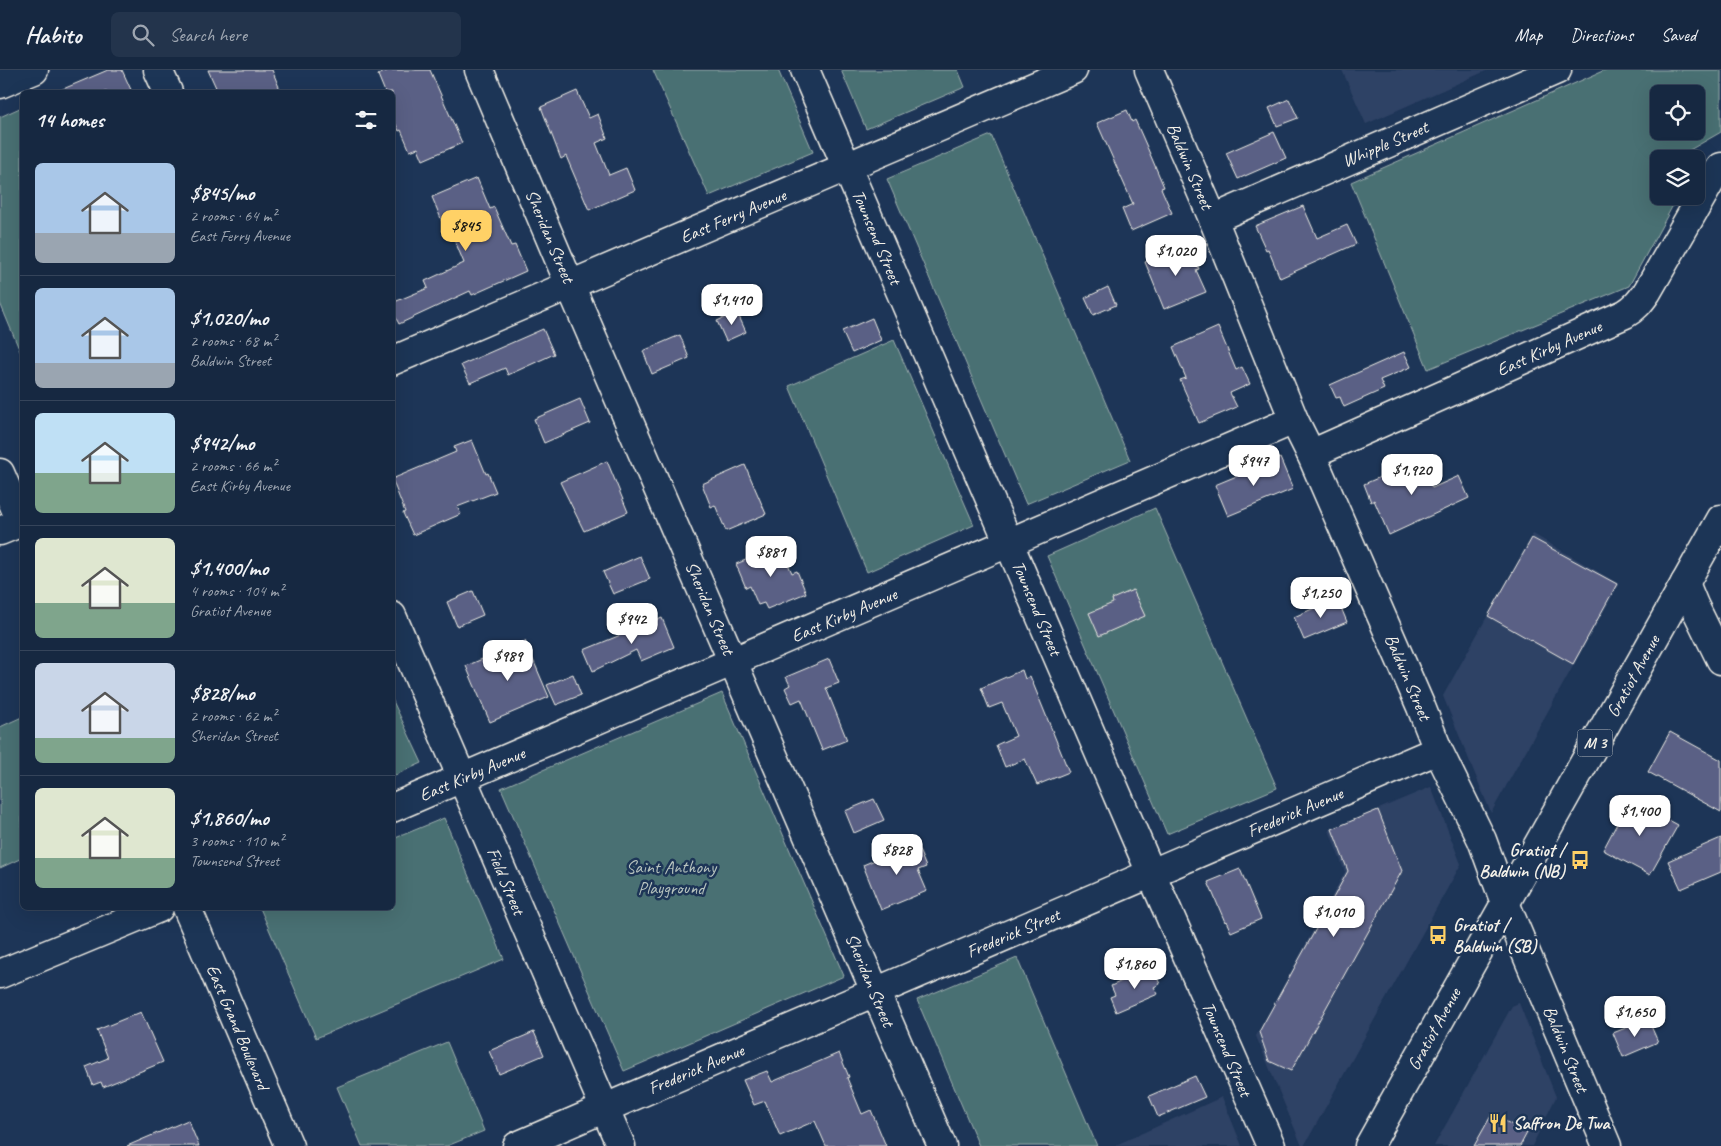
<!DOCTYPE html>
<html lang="en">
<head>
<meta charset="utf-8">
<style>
  :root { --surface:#162841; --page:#23344c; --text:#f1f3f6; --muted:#9ea6b1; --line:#35445a; --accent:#ffd166 }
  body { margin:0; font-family:Caveat,sans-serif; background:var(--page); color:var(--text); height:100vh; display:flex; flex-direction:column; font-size:19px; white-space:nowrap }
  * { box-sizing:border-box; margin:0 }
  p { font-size:16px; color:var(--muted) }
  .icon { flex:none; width:28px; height:28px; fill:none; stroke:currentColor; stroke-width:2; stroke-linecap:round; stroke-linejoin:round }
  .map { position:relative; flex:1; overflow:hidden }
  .side { position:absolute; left:20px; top:20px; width:375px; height:820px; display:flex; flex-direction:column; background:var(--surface); border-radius:8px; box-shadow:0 5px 20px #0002,0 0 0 1px var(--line) }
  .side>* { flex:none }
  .tools { position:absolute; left:1650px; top:15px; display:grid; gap:10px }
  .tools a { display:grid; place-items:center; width:55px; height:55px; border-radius:8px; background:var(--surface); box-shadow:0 5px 20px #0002,0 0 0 1px var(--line); font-size:25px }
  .price { position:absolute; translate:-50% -42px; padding:0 11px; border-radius:10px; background:#fff; color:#222; font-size:16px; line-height:32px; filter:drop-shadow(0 1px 2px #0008) }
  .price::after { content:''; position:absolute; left:50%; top:30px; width:15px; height:11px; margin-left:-8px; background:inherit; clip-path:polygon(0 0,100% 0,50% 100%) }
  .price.on { background:var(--accent); color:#111 }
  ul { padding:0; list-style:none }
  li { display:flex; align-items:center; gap:15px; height:125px; padding:0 15px }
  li+li { border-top:1px solid var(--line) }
  li span { display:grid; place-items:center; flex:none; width:140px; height:100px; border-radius:8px; color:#555 }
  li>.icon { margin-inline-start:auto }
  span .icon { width:60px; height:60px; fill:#fffc; stroke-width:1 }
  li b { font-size:21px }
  h2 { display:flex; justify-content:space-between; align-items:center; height:60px; padding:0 15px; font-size:21px }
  header { display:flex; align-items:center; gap:30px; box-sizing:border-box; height:70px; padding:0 25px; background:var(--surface); border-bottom:1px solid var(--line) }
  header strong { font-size:24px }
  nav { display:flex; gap:28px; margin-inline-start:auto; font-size:18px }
  .search { width:350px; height:45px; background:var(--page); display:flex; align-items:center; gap:12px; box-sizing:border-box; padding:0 18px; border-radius:8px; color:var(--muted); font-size:19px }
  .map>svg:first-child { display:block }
  .built { fill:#2f4265 }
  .green { fill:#497073; stroke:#9eb0ae; fill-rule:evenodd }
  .building { fill:#5a6085; stroke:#f4f1e8 }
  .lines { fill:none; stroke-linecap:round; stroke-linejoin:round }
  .minor-casing { stroke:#f4f1e8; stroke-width:31 }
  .major-casing { stroke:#f4f1e8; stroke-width:31 }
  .minor { stroke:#1d3557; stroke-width:28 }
  .major { stroke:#1d3557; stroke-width:28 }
  .labels { text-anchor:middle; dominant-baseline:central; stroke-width:5; stroke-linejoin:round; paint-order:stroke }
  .shield { fill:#1d3557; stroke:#b4b9bc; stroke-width:1 }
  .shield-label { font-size:16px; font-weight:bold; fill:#f4f1e8 }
  .street-label { font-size:18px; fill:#f4f1e8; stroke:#1d3557 }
  .poi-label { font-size:18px; font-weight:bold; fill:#f4f1e8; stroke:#1d3557; text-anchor:start }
  .park-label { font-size:18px; fill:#b8c4bf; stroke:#1d3557 }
</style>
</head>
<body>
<header>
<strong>Habito</strong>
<div class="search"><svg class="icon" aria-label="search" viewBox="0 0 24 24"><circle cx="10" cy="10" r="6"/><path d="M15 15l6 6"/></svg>Search here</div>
<nav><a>Map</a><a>Directions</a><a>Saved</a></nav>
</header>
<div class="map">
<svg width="1721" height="1076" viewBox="0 0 1721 1076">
  <rect width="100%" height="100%" fill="#1d3557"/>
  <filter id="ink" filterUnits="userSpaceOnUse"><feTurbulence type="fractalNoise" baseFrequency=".02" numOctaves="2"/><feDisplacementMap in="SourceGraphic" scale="10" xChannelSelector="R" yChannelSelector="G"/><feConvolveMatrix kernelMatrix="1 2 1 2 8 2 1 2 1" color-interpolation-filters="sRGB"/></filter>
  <g filter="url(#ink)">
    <!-- built -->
    <g class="built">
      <polygon points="1342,0 1488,0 1366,54"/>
      <polygon points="1533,464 1619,514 1491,743 1443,626"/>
      <polygon points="1431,717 1461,794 1304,1076 1302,1076 1256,966 1345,802 1329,760"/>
      <polygon points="1519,933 1556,1027 1532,1076 1434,1076 1512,936"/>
      <polygon points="1222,1027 1242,1076 1116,1076 1116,1075"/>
    </g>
    <!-- green -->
    <g class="green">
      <polygon points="653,0 778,0 813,82 709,126"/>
      <polygon points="841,0 958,0 965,17 866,59"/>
      <path d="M1605,0H1721V62L1674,89H1659V126H1678L1629,216L1428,299L1351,112ZM1659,24H1696V61H1659Z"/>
      <polygon points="22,37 22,286 0,233 0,47"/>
      <polygon points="991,65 1130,390 1026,434 887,109"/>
      <polygon points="894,270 974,455 867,502 789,316"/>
      <polygon points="1155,438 1277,718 1167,764 1047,486"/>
      <polygon points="722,623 844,906 624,1001 501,718"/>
      <polygon points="392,629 422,693 393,706 392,706"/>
      <polygon points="22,647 22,788 0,798 0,657"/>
      <polygon points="444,748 504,889 316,968 260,838 392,838 393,769"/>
      <polygon points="1017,888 1097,1076 979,1076 917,930"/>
      <polygon points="447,972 484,1061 447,1076 362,1076 337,1017"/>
    </g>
    <!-- building -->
    <g class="building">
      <polygon points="108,0 122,0 132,22 56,22"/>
      <polygon points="208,0 272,0 281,22 218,22"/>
      <polygon points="389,0 430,0 462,73 423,90 418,78 410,81 401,60 399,61 392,46 392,22 385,22 378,5"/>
      <polygon points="577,21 589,48 598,44 607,68 596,73 609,105 626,98 635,120 589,140 566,86 561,89 541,37"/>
      <polygon points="1289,29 1298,48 1277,56 1269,38"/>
      <polygon points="1127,40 1132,52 1135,50 1147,77 1164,117 1161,118 1172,143 1131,161 1122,139 1133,134 1097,53"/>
      <polygon points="1274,62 1286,88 1238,109 1226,83"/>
      <polygon points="477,108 490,139 494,137 511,176 515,175 526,201 472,225 470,221 399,254 392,240 392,233 428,218 425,211 464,193 446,149 442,151 432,127"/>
      <polygon points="1303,136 1317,168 1347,155 1356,174 1280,208 1268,179 1266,180 1255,156"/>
      <polygon points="1189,175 1199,199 1196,200 1206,222 1164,239 1145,192"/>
      <polygon points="1108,217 1116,235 1093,245 1085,228"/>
      <polygon points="737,242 746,262 726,271 717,251"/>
      <polygon points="872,248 881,270 852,283 842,261"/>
      <polygon points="1218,257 1236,300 1242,297 1250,314 1230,323 1237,337 1199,353 1180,310 1186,308 1173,277"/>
      <polygon points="543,259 554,284 508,305 505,298 470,313 461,295"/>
      <polygon points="680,265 689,288 652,304 643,281"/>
      <polygon points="1404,282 1411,297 1380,310 1384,319 1344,337 1340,327 1336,328 1330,315"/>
      <polygon points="580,329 590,353 544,373 534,349"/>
      <polygon points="472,370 486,404 488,403 496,422 457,437 461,444 413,465 403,443 405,442 392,409 456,382 454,377"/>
      <polygon points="1280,388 1293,419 1228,446 1215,415"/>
      <polygon points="1420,390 1432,418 1459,406 1469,428 1389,465 1374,430 1371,432 1364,414"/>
      <polygon points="607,391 628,442 584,461 560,412"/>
      <polygon points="745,395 766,444 726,461 715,435 711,437 702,414"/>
      <polygon points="1532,468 1617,514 1573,594 1488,546"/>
      <polygon points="780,476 792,503 797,501 806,523 767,539 764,533 758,535 750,516 746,518 736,494"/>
      <polygon points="640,486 650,509 613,524 603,502"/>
      <polygon points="1133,520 1145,546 1099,566 1089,543 1113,533 1112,529"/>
      <polygon points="473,521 483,545 457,556 447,532"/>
      <polygon points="1337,528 1347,552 1304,570 1294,547"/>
      <polygon points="662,548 674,577 641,591 636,580 593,601 584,580"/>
      <polygon points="525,571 549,627 490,652 466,596"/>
      <polygon points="829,589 839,613 826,618 847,670 822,680 801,629 792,633 785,618 790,615 786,607"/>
      <polygon points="1022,600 1025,609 1030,606 1069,702 1037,715 1025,689 1005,697 996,675 1016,666 1002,633 989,638 981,618"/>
      <polygon points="573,604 581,625 556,635 547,615"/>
      <polygon points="1670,662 1721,690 1721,742 1648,702"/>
      <polygon points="874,729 884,750 854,763 845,741"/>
      <polygon points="1630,729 1678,755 1650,805 1603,780"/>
      <polygon points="1378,740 1402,801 1291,1001 1269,991 1259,962 1348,801 1332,759"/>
      <polygon points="1721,768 1721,802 1681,819 1668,791"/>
      <polygon points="916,773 926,797 918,800 927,821 881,840 863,795"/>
      <polygon points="1240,799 1261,849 1231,862 1226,851 1225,852 1208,812"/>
      <polygon points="1152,897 1160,914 1154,917 1158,924 1116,942 1110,927 1115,925 1111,916"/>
      <polygon points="141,942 163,992 103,1017 101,1012 93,1015 86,997 108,988 97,960"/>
      <polygon points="1648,949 1658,972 1623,987 1613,963"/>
      <polygon points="534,962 544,985 499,1004 489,981"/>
      <polygon points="839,983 849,1007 847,1008 862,1044 871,1040 886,1076 826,1076 815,1051 780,1066 765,1031 754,1035 743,1010 767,1001 772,1012"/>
      <polygon points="1195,1006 1205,1027 1158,1047 1149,1026"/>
      <polygon points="1492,1044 1527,1063 1520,1076 1474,1076"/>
      <polygon points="188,1050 199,1076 127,1076"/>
    </g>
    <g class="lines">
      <!-- minor casing -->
      <g class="minor-casing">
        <g id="minor">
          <polyline points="158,0 168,22"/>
          <polyline points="479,0 570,215 942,1076"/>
          <polyline points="805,0 1151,803 1271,1076"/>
          <polyline points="1149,0 1213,149 1294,350 1311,384 1421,637 1438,680 1482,770 1505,833 1607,1076"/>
          <polyline points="0,14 34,0"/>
          <polyline points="1213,149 1557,0"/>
          <polyline points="392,291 1073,0"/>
          <path d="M1311,384L1625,244C1635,238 1640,232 1647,222L1712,109L1721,97"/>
          <polyline points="0,461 22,452"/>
          <polyline points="1685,513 1694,535 1721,590"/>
          <polyline points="392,546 621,1076"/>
          <polyline points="392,738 1294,350"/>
          <polyline points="0,904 159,838"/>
          <polyline points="517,1076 1438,680"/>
        </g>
      </g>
      <!-- major casing -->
      <g class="major-casing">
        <g id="major">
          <polyline points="0,403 22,454"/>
          <polyline points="187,838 289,1076"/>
          <polyline points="1369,1076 1721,449"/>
        </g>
      </g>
      <!-- minor -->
      <use href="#minor" class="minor"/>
      <!-- major -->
      <use href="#major" class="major"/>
    </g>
  </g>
  <!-- icons -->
  <defs>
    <g id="bus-bare" transform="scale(1.5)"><path d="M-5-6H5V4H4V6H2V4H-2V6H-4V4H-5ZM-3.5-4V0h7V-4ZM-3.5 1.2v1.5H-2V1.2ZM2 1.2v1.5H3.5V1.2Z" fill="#ffd166" stroke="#1d3557" stroke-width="2.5" paint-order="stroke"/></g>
    <g id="restaurant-bare" transform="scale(1.5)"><path d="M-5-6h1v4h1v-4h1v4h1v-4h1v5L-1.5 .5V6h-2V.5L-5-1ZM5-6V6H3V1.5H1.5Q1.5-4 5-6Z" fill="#ffd166" stroke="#1d3557" stroke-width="2.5" paint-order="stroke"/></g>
  </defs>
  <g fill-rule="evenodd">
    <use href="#bus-bare" x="1580" y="790"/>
    <use href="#bus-bare" x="1438" y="865"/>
    <use href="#restaurant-bare" x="1498" y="1053"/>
  </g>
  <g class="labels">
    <!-- shield labels -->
    <rect class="shield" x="1577.5" y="659.5" width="35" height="27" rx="4"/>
    <g class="shield-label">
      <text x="1595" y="673">M 3</text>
    </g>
    <!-- street labels -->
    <g class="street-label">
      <text transform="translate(1385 74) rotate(-23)">Whipple Street</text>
      <text transform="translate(1190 96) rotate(67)">Baldwin Street</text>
      <text transform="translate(733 146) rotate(-23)">East Ferry Avenue</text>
      <text transform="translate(550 166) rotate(67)">Sheridan Street</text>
      <text transform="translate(877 167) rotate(67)">Townsend Street</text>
      <text transform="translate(1549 278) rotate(-24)">East Kirby Avenue</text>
      <text transform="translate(710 538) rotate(67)">Sheridan Street</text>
      <text transform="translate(1037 538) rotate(67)">Townsend Street</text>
      <text transform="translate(844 545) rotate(-23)">East Kirby Avenue</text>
      <text transform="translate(1633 606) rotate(-61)">Gratiot Avenue</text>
      <text transform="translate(1408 607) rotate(67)">Baldwin Street</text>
      <text transform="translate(472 704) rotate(-23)">East Kirby Avenue</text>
      <text transform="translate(1295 742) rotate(-23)">Frederick Avenue</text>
      <text transform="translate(506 811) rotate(67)">Field Street</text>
      <text transform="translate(1013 863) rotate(-23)">Frederick Street</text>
      <text transform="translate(870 910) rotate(67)">Sheridan Street</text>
      <text transform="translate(238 957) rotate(67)">East Grand Boulevard</text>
      <text transform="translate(1434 959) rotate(-61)">Gratiot Avenue</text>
      <text transform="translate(1227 979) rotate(67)">Townsend Street</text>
      <text transform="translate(1566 979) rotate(68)">Baldwin Street</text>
      <text transform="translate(696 999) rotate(-23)">Frederick Avenue</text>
    </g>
    <!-- poi labels -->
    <g class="poi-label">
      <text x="1565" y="780" text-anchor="end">Gratiot /<tspan x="1565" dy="21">Baldwin (NB)</tspan></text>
      <text x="1453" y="855">Gratiot /<tspan x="1453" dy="21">Baldwin (SB)</tspan></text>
      <text x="1513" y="1053">Saffron De Twa</text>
    </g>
    <!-- park labels -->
    <g class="park-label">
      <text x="671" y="797">Saint Anthony<tspan x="671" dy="21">Playground</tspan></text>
    </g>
  </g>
</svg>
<div class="tools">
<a><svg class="icon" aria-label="locate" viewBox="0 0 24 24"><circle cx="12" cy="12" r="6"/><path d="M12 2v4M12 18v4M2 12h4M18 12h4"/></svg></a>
<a><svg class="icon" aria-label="layers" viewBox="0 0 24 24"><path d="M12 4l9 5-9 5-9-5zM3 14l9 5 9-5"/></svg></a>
</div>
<b class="price on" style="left:466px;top:182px">$845</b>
<b class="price" style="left:1176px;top:207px">$1,020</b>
<b class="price" style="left:732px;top:256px">$1,410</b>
<b class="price" style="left:1254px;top:417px">$947</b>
<b class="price" style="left:1412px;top:426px">$1,920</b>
<b class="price" style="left:771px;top:508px">$881</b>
<b class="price" style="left:1321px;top:549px">$1,250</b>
<b class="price" style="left:632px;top:575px">$942</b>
<b class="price" style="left:508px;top:612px">$989</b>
<b class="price" style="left:1640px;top:767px">$1,400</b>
<b class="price" style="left:897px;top:806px">$828</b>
<b class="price" style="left:1334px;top:868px">$1,010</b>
<b class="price" style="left:1135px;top:920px">$1,860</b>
<b class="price" style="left:1635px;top:968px">$1,650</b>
<section class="side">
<h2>14 homes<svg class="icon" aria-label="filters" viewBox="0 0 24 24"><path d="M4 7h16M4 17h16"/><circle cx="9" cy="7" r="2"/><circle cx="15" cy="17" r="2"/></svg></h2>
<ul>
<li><span style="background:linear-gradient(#a9c7e8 70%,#9aa5b1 0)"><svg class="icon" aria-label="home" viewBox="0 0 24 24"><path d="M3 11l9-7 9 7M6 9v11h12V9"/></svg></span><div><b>$845/mo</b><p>2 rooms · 64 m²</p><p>East Ferry Avenue</p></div></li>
<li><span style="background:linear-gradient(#a9c7e8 75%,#9aa5b1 0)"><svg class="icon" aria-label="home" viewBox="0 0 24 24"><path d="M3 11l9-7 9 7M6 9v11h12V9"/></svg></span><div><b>$1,020/mo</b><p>2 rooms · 68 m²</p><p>Baldwin Street</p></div></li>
<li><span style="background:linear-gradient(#bfe0f5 60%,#7fa58c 0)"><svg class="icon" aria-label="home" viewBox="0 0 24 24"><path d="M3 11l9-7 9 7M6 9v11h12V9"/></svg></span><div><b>$942/mo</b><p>2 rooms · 66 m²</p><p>East Kirby Avenue</p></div></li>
<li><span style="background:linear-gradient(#dfe7d0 65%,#7fa58c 0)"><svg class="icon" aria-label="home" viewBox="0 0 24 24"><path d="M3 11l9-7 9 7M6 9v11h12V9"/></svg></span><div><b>$1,400/mo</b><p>4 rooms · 104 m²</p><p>Gratiot Avenue</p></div></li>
<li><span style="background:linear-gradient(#c9d6e8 75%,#7fa58c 0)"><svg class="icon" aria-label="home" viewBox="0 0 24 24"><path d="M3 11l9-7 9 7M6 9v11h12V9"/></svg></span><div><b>$828/mo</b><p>2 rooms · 62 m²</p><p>Sheridan Street</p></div></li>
<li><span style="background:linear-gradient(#dfe7d0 70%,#7fa58c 0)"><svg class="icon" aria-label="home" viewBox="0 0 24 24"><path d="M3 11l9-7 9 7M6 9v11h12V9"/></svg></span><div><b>$1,860/mo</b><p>3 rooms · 110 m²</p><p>Townsend Street</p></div></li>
</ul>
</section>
</div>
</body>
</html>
